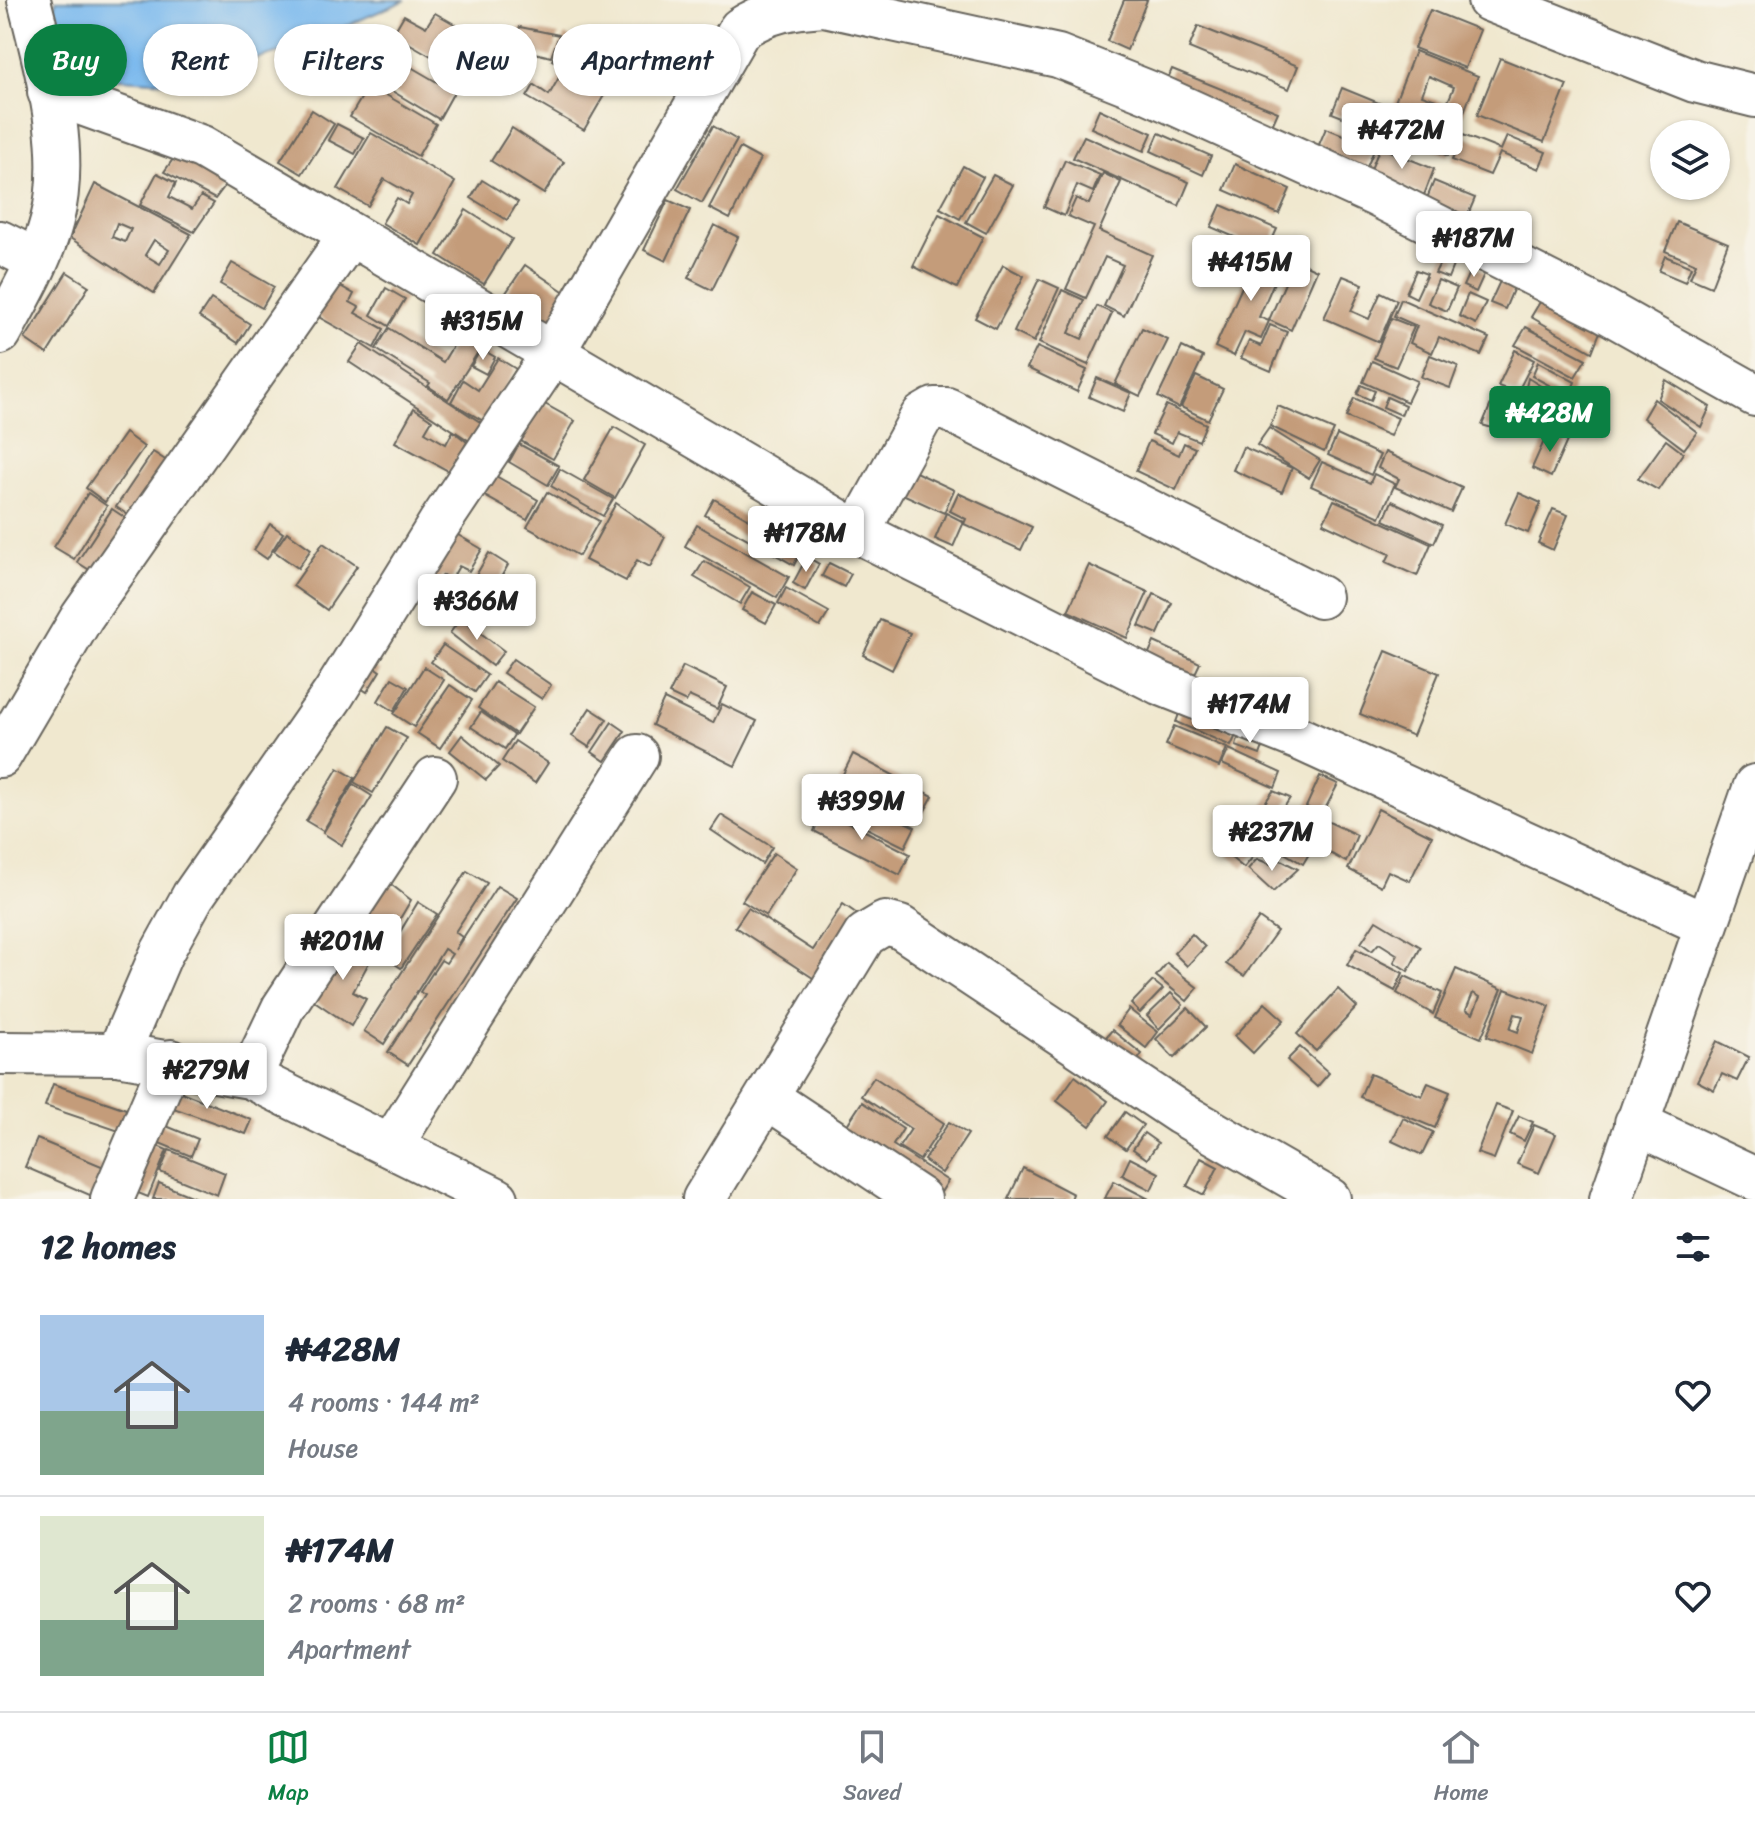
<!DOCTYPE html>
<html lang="en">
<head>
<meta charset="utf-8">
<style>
  :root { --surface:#fff; --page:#f6f6f7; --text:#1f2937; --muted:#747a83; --line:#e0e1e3; --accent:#0b8043 }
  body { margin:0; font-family:Sriracha,sans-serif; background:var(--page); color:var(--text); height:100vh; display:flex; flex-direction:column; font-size:30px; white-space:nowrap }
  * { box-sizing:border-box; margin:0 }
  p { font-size:26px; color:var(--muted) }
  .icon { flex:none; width:44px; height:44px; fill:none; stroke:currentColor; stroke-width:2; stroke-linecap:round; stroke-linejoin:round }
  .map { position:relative; height:1199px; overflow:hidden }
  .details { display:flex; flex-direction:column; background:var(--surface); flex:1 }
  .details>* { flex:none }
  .hud { position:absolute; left:24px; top:24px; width:800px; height:72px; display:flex; gap:16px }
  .tools { position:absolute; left:1650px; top:120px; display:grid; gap:16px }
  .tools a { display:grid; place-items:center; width:80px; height:80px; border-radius:50%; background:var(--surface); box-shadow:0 2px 6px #0004; font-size:40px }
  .price { position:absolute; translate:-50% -68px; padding:0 18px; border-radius:8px; background:#fff; color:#222; font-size:26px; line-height:52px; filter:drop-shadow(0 2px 4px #0008) }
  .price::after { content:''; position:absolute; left:50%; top:48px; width:24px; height:18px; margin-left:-12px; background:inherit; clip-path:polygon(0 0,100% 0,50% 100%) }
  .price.active { background:var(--accent); color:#fff }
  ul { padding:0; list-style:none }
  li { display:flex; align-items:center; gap:24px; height:200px; padding:0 40px }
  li+li { border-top:2px solid var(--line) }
  li span { display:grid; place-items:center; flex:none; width:224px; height:160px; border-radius:0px; color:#555 }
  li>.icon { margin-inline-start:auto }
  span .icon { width:96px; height:96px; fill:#fffc; stroke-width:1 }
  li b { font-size:34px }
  h2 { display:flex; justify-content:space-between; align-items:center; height:96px; padding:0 40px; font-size:34px }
  .tag { padding:0 28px; border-radius:36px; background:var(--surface); box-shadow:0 2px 6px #0004; font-size:28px; line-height:72px }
  .tag.active { background:var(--accent); color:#fff }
  .tabs { display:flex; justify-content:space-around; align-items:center; height:112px; border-top:2px solid var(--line); background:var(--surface); font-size:22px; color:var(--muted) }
  .tabs a { display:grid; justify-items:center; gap:4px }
  .tabs .active { color:var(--accent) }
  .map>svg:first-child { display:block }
  .water { fill:#7ab9ee; stroke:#4b6a85; stroke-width:2 }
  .building { fill:#c49c7a; fill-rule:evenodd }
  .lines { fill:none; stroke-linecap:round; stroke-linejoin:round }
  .minor-casing { stroke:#66635b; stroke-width:46 }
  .minor { stroke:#fff; stroke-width:42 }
</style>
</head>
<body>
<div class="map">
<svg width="1755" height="1199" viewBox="0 0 1755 1199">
  <rect width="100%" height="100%" fill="#f7f3e8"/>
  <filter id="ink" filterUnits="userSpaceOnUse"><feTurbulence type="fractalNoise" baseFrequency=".0125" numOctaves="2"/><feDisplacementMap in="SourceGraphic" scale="16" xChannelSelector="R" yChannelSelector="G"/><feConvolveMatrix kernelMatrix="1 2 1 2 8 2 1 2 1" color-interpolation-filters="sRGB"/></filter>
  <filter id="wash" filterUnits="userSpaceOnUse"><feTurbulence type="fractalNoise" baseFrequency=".006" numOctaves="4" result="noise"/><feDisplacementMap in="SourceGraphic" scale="32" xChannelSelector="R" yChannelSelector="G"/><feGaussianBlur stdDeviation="1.8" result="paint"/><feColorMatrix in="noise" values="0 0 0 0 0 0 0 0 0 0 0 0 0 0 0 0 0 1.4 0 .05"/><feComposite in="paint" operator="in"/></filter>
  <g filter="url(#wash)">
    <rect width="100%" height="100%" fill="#f0e8cf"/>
    <!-- water -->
    <polygon class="water" points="56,0 406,0 295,48 169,82 88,77 50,33"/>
    <g id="blocks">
      <!-- building -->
      <g class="building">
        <polygon points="1124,0 1147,0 1127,50 1107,41"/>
        <polygon points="1430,10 1480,30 1465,68 1414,48"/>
        <polygon points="435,13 477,37 457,71 393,34 404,15 426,27"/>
        <polygon points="1198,26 1298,66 1289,89 1189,48"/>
        <polygon points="520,27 559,35 551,57 511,47"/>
        <polygon points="566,35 621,66 584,130 527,97 534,85 549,95 565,67 552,60"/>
        <path d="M1415,51L1478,76L1456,132L1393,107ZM1429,76L1454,87L1447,104L1422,95Z"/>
        <polygon points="387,53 454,92 439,119 372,79"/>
        <polygon points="1500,58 1567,85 1544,142 1477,115"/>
        <polygon points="1172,69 1278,112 1271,128 1165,85"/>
        <polygon points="369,85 436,124 418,156 350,117"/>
        <polygon points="1342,88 1396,110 1386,134 1332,113"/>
        <polygon points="1099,109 1152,133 1144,151 1091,128"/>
        <polygon points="312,110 334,124 302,174 280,161"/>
        <polygon points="1400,112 1456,135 1448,156 1392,134"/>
        <polygon points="337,124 364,138 355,154 328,140"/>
        <polygon points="713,126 737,140 702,203 677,189"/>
        <polygon points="512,128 564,162 544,194 491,161"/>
        <polygon points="1326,128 1375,148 1364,174 1315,154"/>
        <polygon points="371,133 455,182 420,245 382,223 397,198 407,204 412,195 384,179 368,206 338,189"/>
        <polygon points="1159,133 1211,156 1203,175 1151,151"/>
        <polygon points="1463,135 1501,150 1507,136 1546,152 1539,169 1500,153 1490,175 1452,160"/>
        <polygon points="1084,136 1189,182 1179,206 1073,158"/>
        <polygon points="1380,147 1434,169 1424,195 1369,174"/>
        <polygon points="740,148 760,159 730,219 709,208"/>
        <polygon points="178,152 230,179 215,199 164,172"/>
        <polygon points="1065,160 1100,175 1093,192 1077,185 1064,216 1044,207"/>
        <polygon points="1235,164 1290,189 1279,214 1224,190"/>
        <polygon points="963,166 983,177 960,219 940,208"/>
        <polygon points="157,173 176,183 169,197 192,209 201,196 214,203 194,232 140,205"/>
        <polygon points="1103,173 1121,182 1099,231 1152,255 1124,316 1104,306 1123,265 1105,257 1086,298 1066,289 1094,227 1068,216 1076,198 1089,204"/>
        <polygon points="993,175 1013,185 986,233 966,222"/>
        <polygon points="482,180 518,202 507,220 471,198"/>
        <polygon points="1434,181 1475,198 1467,217 1426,201"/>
        <path d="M95,184L191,234L154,293L70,238ZM117,223L131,229L125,242L112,237ZM154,240L169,250L160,264L145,255Z"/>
        <polygon points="668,200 690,210 666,261 644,250"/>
        <polygon points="1221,205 1277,229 1267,251 1211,227"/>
        <polygon points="466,210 512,239 484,284 438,255"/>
        <polygon points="939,214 983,237 957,288 913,266"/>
        <polygon points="1677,222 1728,243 1711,287 1690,278 1696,264 1665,251"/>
        <polygon points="714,225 738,237 712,290 688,278"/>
        <polygon points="1259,249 1284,259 1259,317 1269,321 1261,339 1245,332 1234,356 1215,347"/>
        <polygon points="1445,253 1456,258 1448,278 1435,273"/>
        <polygon points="1665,256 1691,267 1685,282 1659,271"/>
        <polygon points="1295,260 1317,270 1291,330 1269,320"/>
        <polygon points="232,263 274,287 262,308 220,284"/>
        <polygon points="525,265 569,295 543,333 499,303"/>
        <polygon points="1003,265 1024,276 996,329 975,318"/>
        <polygon points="1472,266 1485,272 1476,292 1463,286"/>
        <polygon points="1416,270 1427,274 1416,298 1406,293"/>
        <polygon points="67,272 89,286 47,354 25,339"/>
        <polygon points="1343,276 1363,284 1351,311 1369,319 1381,292 1397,300 1379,342 1324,318"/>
        <polygon points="1039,279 1059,288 1034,342 1014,332"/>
        <polygon points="1501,279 1515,285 1505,309 1490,303"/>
        <polygon points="1438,280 1457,288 1447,311 1428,303"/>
        <polygon points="335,283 354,294 350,302 359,307 355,313 384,329 374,348 317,316"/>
        <polygon points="386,288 405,299 389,326 371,315"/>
        <polygon points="1062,290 1084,300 1069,333 1082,339 1097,306 1112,313 1088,365 1039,343"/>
        <polygon points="1468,294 1486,302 1476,324 1459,316"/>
        <polygon points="211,299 250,324 238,343 199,317"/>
        <polygon points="1401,299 1489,338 1481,355 1439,337 1432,353 1410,343 1417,326 1394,316"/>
        <polygon points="1540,302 1600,332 1592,352 1531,317"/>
        <polygon points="1391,318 1414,327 1396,367 1374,358"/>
        <polygon points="1270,325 1287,332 1271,371 1241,358 1249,341 1261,346"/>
        <polygon points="1526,327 1586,359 1575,377 1515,345"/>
        <polygon points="389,328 443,362 459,336 480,349 448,399 428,386 430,383 376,349"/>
        <polygon points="1142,328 1168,340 1140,396 1115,384"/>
        <polygon points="361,344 483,424 471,442 349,362"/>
        <polygon points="1037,347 1087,370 1077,392 1027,368"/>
        <polygon points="1182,347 1203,357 1179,408 1158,397"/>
        <polygon points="481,349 495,357 486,374 471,366"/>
        <polygon points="1515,350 1534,360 1517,393 1498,386"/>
        <polygon points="1430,355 1458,366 1450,388 1421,377"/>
        <polygon points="498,358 516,369 485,422 451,402 463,380 478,390"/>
        <polygon points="1372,361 1417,381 1407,402 1363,382"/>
        <polygon points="1538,362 1575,382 1569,396 1532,376"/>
        <polygon points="1196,376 1223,389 1208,420 1181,407"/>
        <polygon points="1097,378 1131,393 1123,412 1089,397"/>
        <polygon points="1528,378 1563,400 1557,410 1524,396"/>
        <polygon points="1666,380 1710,407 1701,427 1658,399"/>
        <polygon points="1361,385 1375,391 1371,400 1357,394"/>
        <polygon points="1496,392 1516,400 1506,432 1482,425"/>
        <polygon points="1387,397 1405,405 1401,415 1383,407"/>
        <polygon points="1354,398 1398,418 1390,436 1346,417"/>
        <polygon points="1520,398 1555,413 1547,430 1516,418"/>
        <polygon points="1654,399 1697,432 1684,449 1643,418"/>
        <polygon points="543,403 575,421 553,459 521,441"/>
        <polygon points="1166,405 1206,424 1199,441 1177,432 1172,443 1152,434"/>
        <polygon points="1278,406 1334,430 1324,452 1270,426"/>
        <polygon points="414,408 432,420 425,432 446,444 453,431 467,442 450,472 395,442"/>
        <polygon points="614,427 645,445 615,498 584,480"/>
        <polygon points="1269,428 1320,460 1309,478 1257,445"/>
        <polygon points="1548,432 1567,441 1551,477 1532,468"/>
        <polygon points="125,433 144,447 105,502 86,488"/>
        <polygon points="1337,435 1380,455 1371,475 1328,455"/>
        <polygon points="1666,440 1683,453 1658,490 1638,479"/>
        <polygon points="1149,441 1179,455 1184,443 1195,448 1176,490 1136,471"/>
        <polygon points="519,444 559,466 548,485 509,462"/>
        <polygon points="1243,447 1292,468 1282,492 1233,470"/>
        <polygon points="153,452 173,465 136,520 116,507"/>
        <polygon points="1385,452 1462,488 1451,512 1395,487 1399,479 1378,468"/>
        <polygon points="1322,462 1370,483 1374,474 1395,484 1380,517 1311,486"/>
        <polygon points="907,468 954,490 944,513 896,491"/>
        <polygon points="560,469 613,499 603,516 551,486"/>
        <polygon points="494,475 538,500 527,520 483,495"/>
        <polygon points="547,492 599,521 579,556 527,527"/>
        <polygon points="88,493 107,506 74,559 54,547"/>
        <polygon points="958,493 1032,527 1021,550 964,524 966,519 950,511"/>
        <polygon points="1519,493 1541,503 1528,533 1505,524"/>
        <polygon points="714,499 802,549 794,565 705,515"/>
        <polygon points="1334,500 1431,544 1417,576 1386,562 1390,554 1323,523"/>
        <polygon points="1392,501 1442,525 1434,543 1384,520"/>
        <polygon points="616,503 665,537 650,567 637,560 626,581 585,560"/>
        <polygon points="112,509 133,523 99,576 77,562"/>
        <polygon points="1553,509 1568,515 1553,550 1538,543"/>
        <polygon points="946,513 964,522 953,547 935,539"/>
        <polygon points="270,524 283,533 267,559 254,550"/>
        <polygon points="697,525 789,577 777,598 685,546"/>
        <polygon points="446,528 482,549 469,571 459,566 451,580 443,575 434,590 416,579"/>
        <polygon points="287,532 311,549 298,568 274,551"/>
        <polygon points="323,543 357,566 327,610 293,586"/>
        <polygon points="489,553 508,565 477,619 457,608"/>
        <polygon points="807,557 819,564 805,590 793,583"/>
        <polygon points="704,561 750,587 740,604 694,577"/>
        <polygon points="829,563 851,574 844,587 822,576"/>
        <polygon points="1089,565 1148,592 1127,638 1068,611"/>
        <polygon points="786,588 829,612 820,627 778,603"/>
        <polygon points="752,592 776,605 766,623 742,610"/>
        <polygon points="1154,594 1172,603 1158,634 1139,626"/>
        <polygon points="461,618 504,651 492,666 450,633"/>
        <polygon points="880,620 910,633 892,670 863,655"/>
        <polygon points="1154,642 1200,663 1190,684 1144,664"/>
        <polygon points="443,645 487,675 475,692 431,662"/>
        <polygon points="1386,651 1439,673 1413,736 1360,714"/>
        <polygon points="361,658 380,671 367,692 347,679"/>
        <polygon points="513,659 551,685 542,699 503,673"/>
        <polygon points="683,666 727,687 717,709 689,696 686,702 669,694"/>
        <polygon points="424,667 444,680 414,727 394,714"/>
        <polygon points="392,678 408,687 394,711 378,701"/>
        <polygon points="495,682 534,707 516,734 478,708"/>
        <polygon points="450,685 472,700 440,748 417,733"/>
        <polygon points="664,699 713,723 722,704 757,721 735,766 652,725"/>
        <polygon points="590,708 607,719 589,747 572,736"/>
        <polygon points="1181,709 1237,733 1231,746 1176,722"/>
        <polygon points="481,712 514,735 505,749 471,727"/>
        <polygon points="612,722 625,731 605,761 592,752"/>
        <polygon points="1174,726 1227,748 1219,767 1166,745"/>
        <polygon points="387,727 407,738 373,793 354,782"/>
        <polygon points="462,735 499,766 486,780 450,751"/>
        <polygon points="1239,735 1264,744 1260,755 1236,746"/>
        <polygon points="515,741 548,763 535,783 502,761"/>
        <polygon points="1229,749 1281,773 1275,788 1222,764"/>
        <polygon points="853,754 933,796 922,816 902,805 898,813 839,782"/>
        <polygon points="338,768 355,778 323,831 306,821"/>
        <polygon points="1320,776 1338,784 1322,815 1306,807"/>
        <polygon points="353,784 372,796 342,845 323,833"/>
        <polygon points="1273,791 1290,798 1276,820 1260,810"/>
        <polygon points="855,797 915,827 905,847 830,810 834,801 849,809"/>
        <polygon points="1378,809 1432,836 1410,881 1388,871 1381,886 1348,869"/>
        <polygon points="824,810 910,854 900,875 814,831"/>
        <polygon points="1303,810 1357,835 1346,862 1293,833"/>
        <polygon points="721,815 772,847 762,864 711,830"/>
        <polygon points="1260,816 1313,847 1303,864 1250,833"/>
        <polygon points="1245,835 1261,847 1244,868 1229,856"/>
        <polygon points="774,853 797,868 766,916 742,901"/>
        <polygon points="1277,858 1298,869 1273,892 1248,869 1257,859 1270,864"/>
        <polygon points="467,871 487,883 455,932 462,937 455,950 497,886 517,898 408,1065 388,1052 425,995 420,992 441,960 446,963 452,954 444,949 384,1044 364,1031"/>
        <polygon points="379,875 411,900 379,954 348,930"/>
        <polygon points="418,902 437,914 401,968 385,957"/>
        <polygon points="843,904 863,918 816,980 735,927 748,908 813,950"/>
        <polygon points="1259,918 1277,931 1244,976 1226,964"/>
        <polygon points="1376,920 1421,947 1408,971 1394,962 1398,955 1379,943 1372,951 1361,943"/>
        <polygon points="1192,934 1205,947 1187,966 1174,953"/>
        <polygon points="343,939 373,955 353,992 366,999 351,1026 310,998"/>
        <polygon points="1356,949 1403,973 1395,991 1347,965"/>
        <polygon points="1167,963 1198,988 1187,1001 1156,976"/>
        <path d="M1456,969L1502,989L1481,1038L1435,1018ZM1473,993L1480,997L1473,1014L1466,1010Z"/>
        <polygon points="1405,976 1442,993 1433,1014 1397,993"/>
        <polygon points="1153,981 1163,989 1140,1013 1131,1004"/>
        <polygon points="1338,989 1357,1007 1316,1051 1297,1034"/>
        <path d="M1505,989L1550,1006L1532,1054L1487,1036ZM1515,1014L1523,1016L1518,1032L1510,1029Z"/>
        <polygon points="1171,993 1183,1005 1159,1029 1147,1016"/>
        <polygon points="1265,1003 1284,1020 1253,1053 1235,1036"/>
        <polygon points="1188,1008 1206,1027 1174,1058 1156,1039"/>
        <polygon points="1129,1009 1158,1032 1146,1048 1117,1025"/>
        <polygon points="1112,1030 1142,1054 1132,1068 1101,1043"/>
        <polygon points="1717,1041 1749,1057 1737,1081 1722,1074 1714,1090 1697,1081"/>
        <polygon points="1300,1047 1329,1073 1317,1087 1287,1060"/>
        <polygon points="1370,1074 1422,1096 1428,1083 1450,1092 1435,1128 1360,1097"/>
        <polygon points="1075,1076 1108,1101 1090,1126 1057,1101"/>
        <polygon points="874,1077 944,1123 920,1160 899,1147 911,1129 861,1096"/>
        <polygon points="53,1084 126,1109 119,1131 45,1106"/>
        <polygon points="171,1088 252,1120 246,1134 165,1105"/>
        <polygon points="862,1102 903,1129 893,1145 948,1181 938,1197 841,1134"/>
        <polygon points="1496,1105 1513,1111 1494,1159 1477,1153"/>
        <polygon points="1125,1112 1143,1125 1126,1149 1108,1136"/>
        <polygon points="1519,1116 1533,1122 1524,1141 1510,1134"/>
        <polygon points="1403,1118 1433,1132 1422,1155 1392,1141"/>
        <polygon points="949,1122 968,1134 942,1173 924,1160"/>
        <polygon points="159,1123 198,1139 191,1156 152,1140"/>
        <polygon points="1534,1125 1556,1134 1539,1173 1517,1164"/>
        <polygon points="1144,1133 1158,1143 1147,1159 1133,1149"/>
        <polygon points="37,1139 104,1167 92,1196 25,1167"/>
        <polygon points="148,1142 167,1150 148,1197 128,1189"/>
        <polygon points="169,1150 225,1173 217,1195 160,1172"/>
        <polygon points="1130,1158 1159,1173 1151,1190 1122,1175"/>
        <polygon points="1201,1158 1218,1167 1204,1195 1187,1186"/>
        <polygon points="1023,1168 1073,1194 1071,1199 1008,1199"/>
        <polygon points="1114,1181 1149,1199 1105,1198"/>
        <polygon points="159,1183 198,1199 153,1199"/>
      </g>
    </g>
  </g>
  <g filter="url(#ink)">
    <use href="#blocks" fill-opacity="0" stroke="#66635b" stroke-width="2"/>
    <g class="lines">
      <!-- minor casing -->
      <g class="minor-casing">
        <g id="minor">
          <polyline points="1489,0 1695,81 1755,96"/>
          <polyline points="49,92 202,147 858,532 1159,683 1300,739 1706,925"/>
          <polyline points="0,242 36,260"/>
          <path d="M0,333C19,298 42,259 52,220C70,150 46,69 29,0"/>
          <polyline points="858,532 922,416 934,409 947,409 1320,597"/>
          <polyline points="0,756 82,617 350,235"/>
          <polyline points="0,1053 118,1054 250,1077 497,1199"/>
          <path d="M118,1054L161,954L193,896L333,695L439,524L552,355L740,29C768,11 792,7 824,5L1058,56L1151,93L1374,194L1604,310L1755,395"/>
          <polyline points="250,1077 283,1008 435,778"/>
          <polyline points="768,1098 920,1199"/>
          <polyline points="1636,1123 1755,1179"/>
          <polyline points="391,1146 637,756"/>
          <polyline points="112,1199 171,1061"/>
          <polyline points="704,1199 865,935 885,923 900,927 1180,1113 1329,1199"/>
          <polyline points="1611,1199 1755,786"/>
        </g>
      </g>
      <!-- minor -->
      <use href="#minor" class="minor"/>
    </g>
  </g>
</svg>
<div class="tools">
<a><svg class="icon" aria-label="layers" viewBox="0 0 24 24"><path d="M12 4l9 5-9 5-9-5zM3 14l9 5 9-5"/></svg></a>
</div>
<b class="price" style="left:1402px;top:171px">₦472M</b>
<b class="price" style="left:1474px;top:279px">₦187M</b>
<b class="price" style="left:1251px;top:303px">₦415M</b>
<b class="price" style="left:483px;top:362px">₦315M</b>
<b class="price active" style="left:1550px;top:454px">₦428M</b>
<b class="price" style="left:806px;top:574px">₦178M</b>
<b class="price" style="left:477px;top:642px">₦366M</b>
<b class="price" style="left:1250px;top:745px">₦174M</b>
<b class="price" style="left:862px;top:842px">₦399M</b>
<b class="price" style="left:1272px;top:873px">₦237M</b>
<b class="price" style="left:343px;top:982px">₦201M</b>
<b class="price" style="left:207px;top:1111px">₦279M</b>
<div class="hud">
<a class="tag active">Buy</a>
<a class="tag">Rent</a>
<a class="tag">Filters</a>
<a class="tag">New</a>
<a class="tag">Apartment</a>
</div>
</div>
<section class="details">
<h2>12 homes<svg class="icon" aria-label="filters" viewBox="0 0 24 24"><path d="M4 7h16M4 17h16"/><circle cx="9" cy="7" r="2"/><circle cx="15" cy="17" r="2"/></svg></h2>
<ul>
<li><span style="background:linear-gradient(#a9c7e8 60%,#7fa58c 0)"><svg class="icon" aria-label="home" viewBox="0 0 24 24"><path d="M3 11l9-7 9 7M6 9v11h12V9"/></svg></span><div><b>₦428M</b><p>4 rooms · 144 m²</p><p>House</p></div><svg class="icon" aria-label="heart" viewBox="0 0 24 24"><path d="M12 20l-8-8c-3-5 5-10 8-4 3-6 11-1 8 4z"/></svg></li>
<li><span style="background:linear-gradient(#dfe7d0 65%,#7fa58c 0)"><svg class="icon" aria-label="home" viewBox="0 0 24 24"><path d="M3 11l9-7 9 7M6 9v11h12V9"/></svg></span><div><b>₦174M</b><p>2 rooms · 68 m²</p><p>Apartment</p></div><svg class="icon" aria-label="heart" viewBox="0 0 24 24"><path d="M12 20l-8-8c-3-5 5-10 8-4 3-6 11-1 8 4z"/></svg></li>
</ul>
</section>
<nav class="tabs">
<a class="active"><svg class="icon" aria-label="map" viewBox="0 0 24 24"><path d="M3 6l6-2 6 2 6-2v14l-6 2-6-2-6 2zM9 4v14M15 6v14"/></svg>Map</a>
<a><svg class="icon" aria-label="saved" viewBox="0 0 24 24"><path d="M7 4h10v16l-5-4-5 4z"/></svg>Saved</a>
<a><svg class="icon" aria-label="home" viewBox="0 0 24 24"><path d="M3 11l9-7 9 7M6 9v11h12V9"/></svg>Home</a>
</nav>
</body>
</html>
